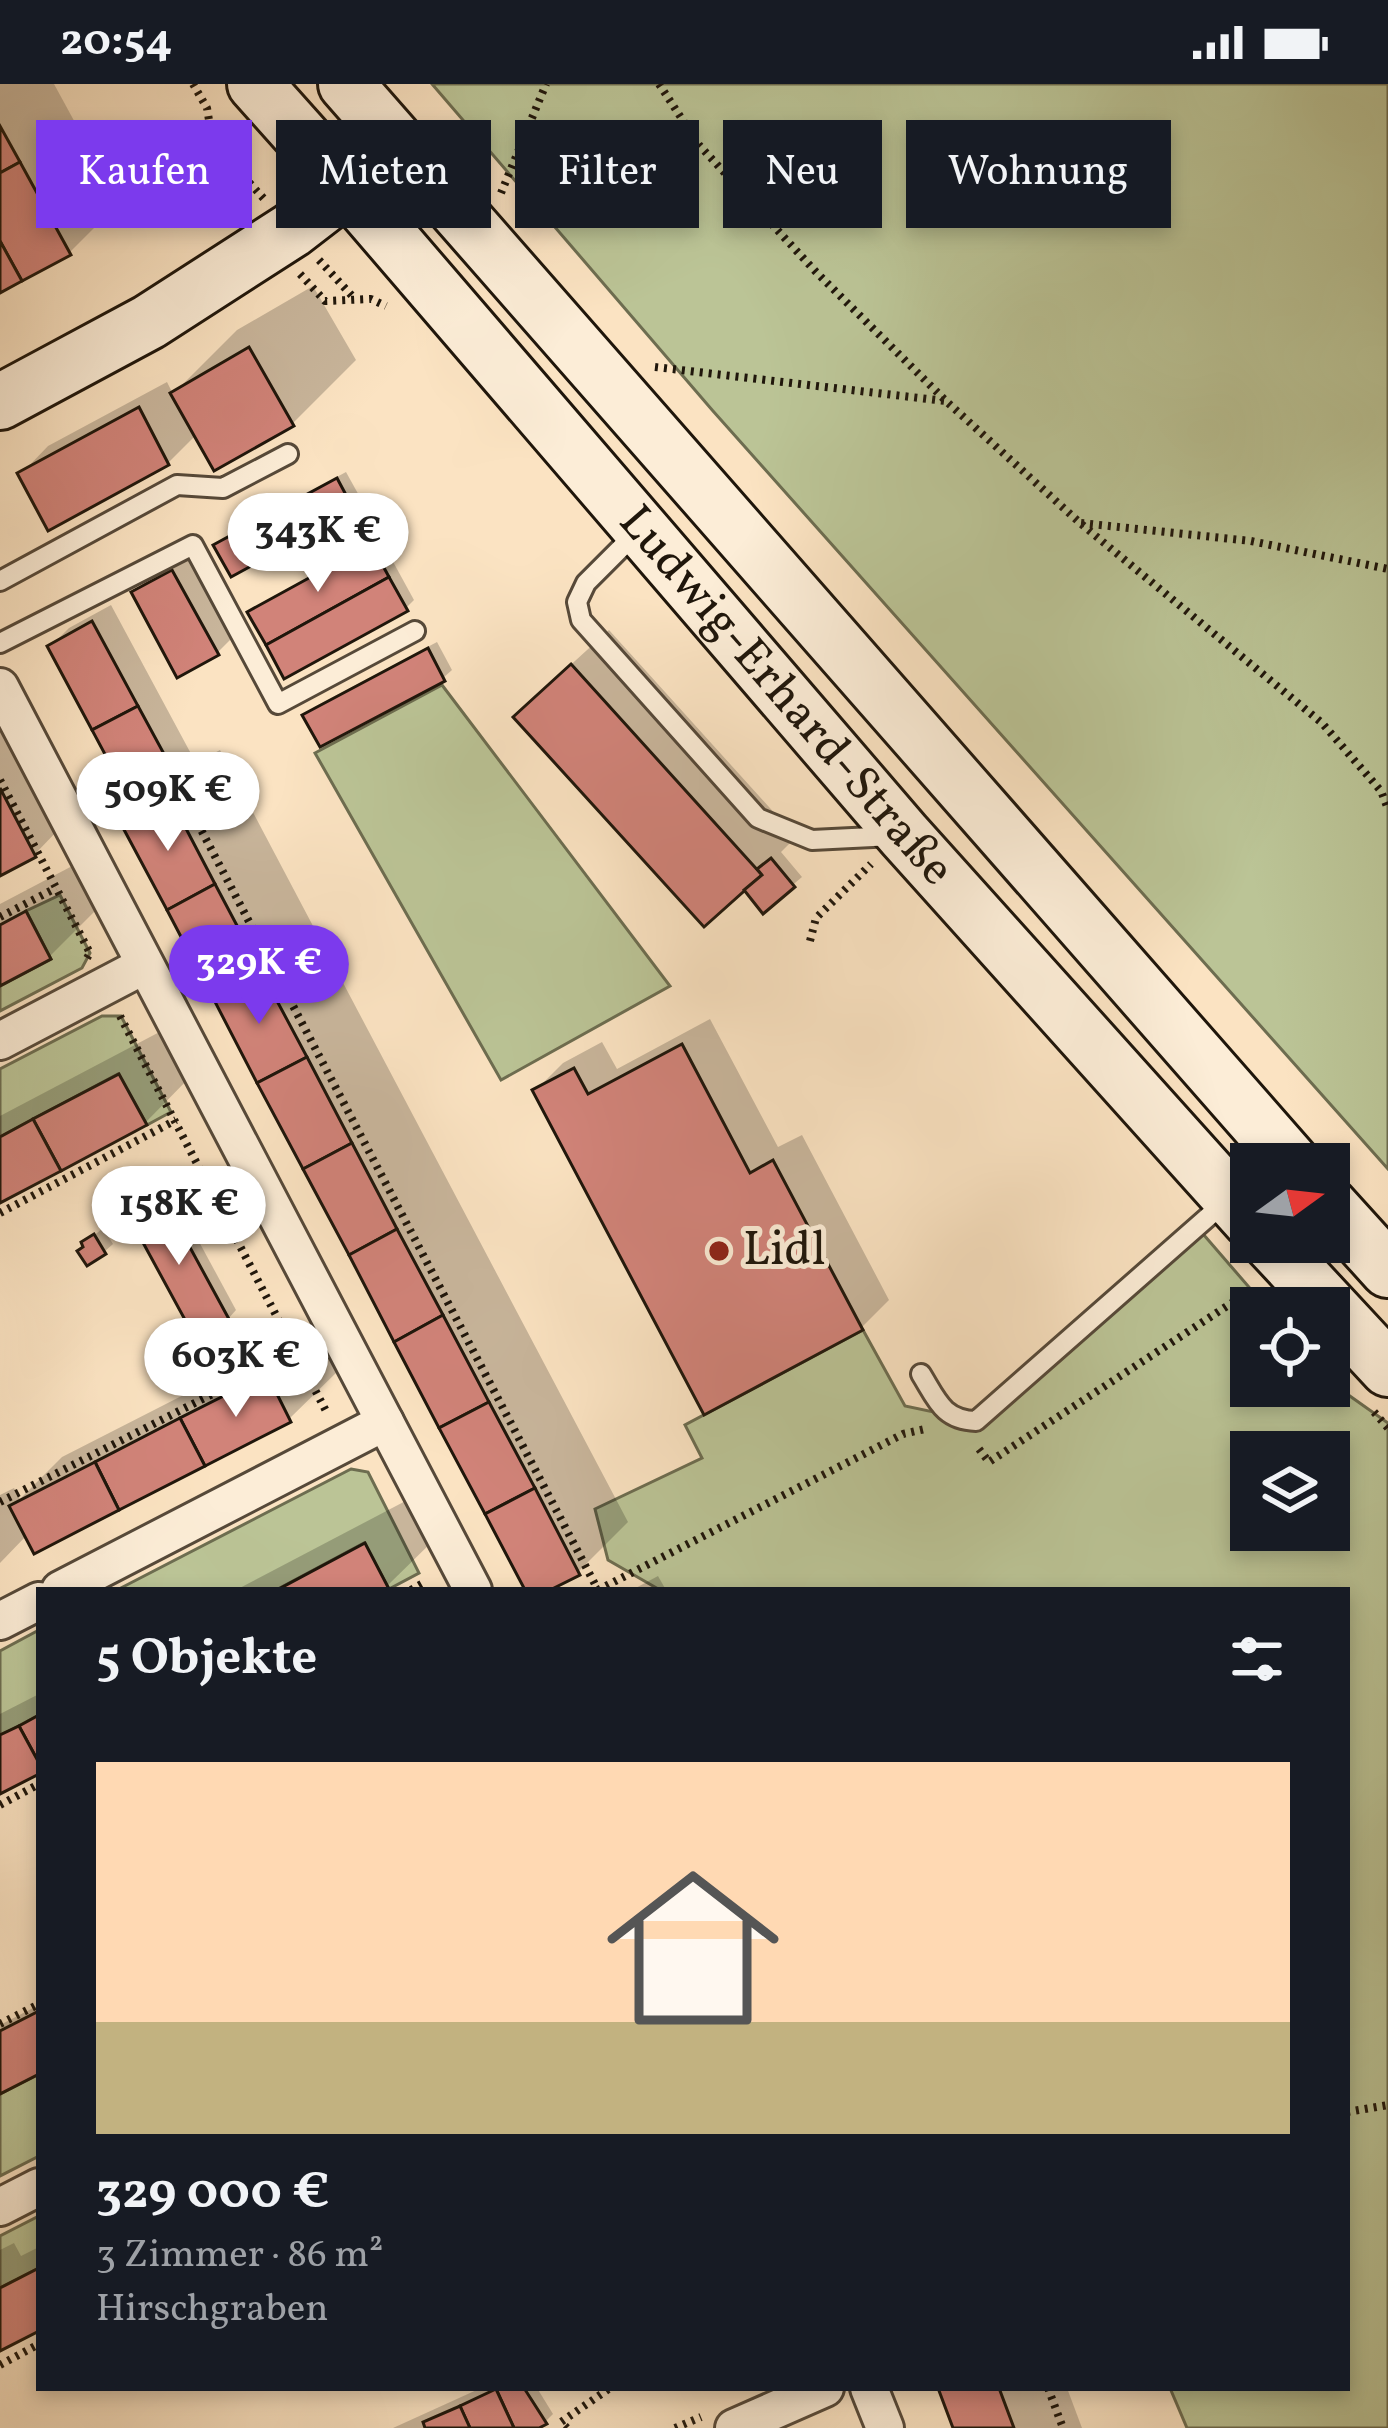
<!DOCTYPE html>
<html lang="de">
<head>
<meta charset="utf-8">
<style>
  :root { --surface:#171b24; --page:#242831; --text:#f1f3f6; --muted:#9ea1a6; --accent:#7c3aed }
  body { margin:0; font-family:Vollkorn,serif; background:var(--page); color:var(--text); height:100vh; display:flex; flex-direction:column; font-size:45px; white-space:nowrap }
  * { box-sizing:border-box; margin:0 }
  p { font-size:39px; color:var(--muted) }
  .icon { flex:none; width:66px; height:66px; fill:none; stroke:currentColor; stroke-width:2; stroke-linecap:round; stroke-linejoin:round }
  .map { position:relative; flex:1; overflow:hidden }
  .panel { position:absolute; left:36px; top:1503px; width:1314px; height:804px; display:flex; flex-direction:column; background:var(--surface); border-radius:0px; box-shadow:0 6px 18px #0003 }
  .panel>* { flex:none }
  .top-card { position:absolute; left:36px; top:36px; width:1317px; height:108px; display:flex; gap:24px }
  .needle { width:78px; rotate:75deg }
  .buttons { position:absolute; left:1230px; top:1059px; display:grid; gap:24px }
  .buttons a { display:grid; place-items:center; width:120px; height:120px; border-radius:0px; background:var(--surface); box-shadow:0 6px 18px #0003; font-size:60px }
  .price { position:absolute; translate:-50% -102px; padding:0 27px; border-radius:42px; background:#fff; color:#222; font-size:39px; line-height:78px; filter:drop-shadow(0 3px 6px #0008) }
  .price::after { content:''; position:absolute; left:50%; top:72px; width:36px; height:27px; margin-left:-18px; background:inherit; clip-path:polygon(0 0,100% 0,50% 100%) }
  .price.on { background:var(--accent); color:#fff }
  ul { padding:0; list-style:none }
  li { display:grid; align-content:center; gap:24px; height:636px; padding:0 60px }
  li span { display:grid; place-items:center; height:372px; border-radius:0px; color:#555 }
  li>.icon { margin-inline-start:auto }
  span .icon { width:216px; height:216px; fill:#fffc; stroke-width:1 }
  li b { font-size:51px }
  h2 { display:flex; justify-content:space-between; align-items:center; height:144px; padding:0 60px; font-size:51px }
  .pill { padding:0 42px; border-radius:0px; background:var(--surface); box-shadow:0 6px 18px #0003; font-size:42px; line-height:108px }
  .pill.on { background:var(--accent); color:#fff }
  .status { display:flex; justify-content:space-between; align-items:center; height:84px; padding:0 60px; background:var(--surface); direction:ltr }
  .status svg { height:33px; fill:currentColor }
  .map>svg:first-child { display:block }
  .green { fill:#bbc496; stroke:#6d6d50; stroke-width:3; fill-rule:evenodd }
  .shadow { fill:#0003 }
  .building { fill:#d18379; stroke:#1f160b; stroke-width:3 }
  .lines { fill:none; stroke-linecap:round; stroke-linejoin:round }
  .lane-casing { stroke:#564939; stroke-width:24 }
  .street-casing { stroke:#564939; stroke-width:42 }
  .secondary-casing { stroke:#1f160b; stroke-width:60 }
  .path { stroke:#1f160b; stroke-width:8; stroke-dasharray:3 6; stroke-linecap:butt }
  .lane { stroke:#fcedd7; stroke-width:18 }
  .street { stroke:#fcedd7; stroke-width:36 }
  .secondary { stroke:#fcedd7; stroke-width:54 }
  .poi-dot { fill:#8f2418; stroke:#fcedd7; stroke-width:4.5 }
  .labels { text-anchor:middle; dominant-baseline:central; stroke-width:10; stroke-linejoin:round; paint-order:stroke }
  .street-label { font-size:48px; fill:#1f160b; stroke:#fcedd7 }
  .poi-label { font-size:48px; fill:#1f160b; stroke:#fcedd7; text-anchor:start }
</style>
</head>
<body>
<div class="status"><b>20:54</b><svg viewBox="0 0 49 12"><path d="M0 12V9h3v3zM5 12V6h3v6zM10 12V3h3v9zM15 12V0h3v12zM26 1h20v11H26zM47 4h2v5h-2z"/></svg></div>
<div class="map">
<svg width="1388" height="2344" viewBox="0 0 1388 2344">
  <rect width="100%" height="100%" fill="#fbe3c2"/>
  <filter id="stains"><feTurbulence type="fractalNoise" baseFrequency=".00167" numOctaves="4"/><feColorMatrix values="0 0 0 0 .2 0 0 0 0 .09 0 0 0 0 .02 0 0 0 .5 -.17"/></filter>
  <radialGradient id="worn" r=".72"><stop offset=".6" stop-color="#630" stop-opacity="0"/><stop offset="1" stop-color="#630" stop-opacity=".3"/></radialGradient>
  <!-- green -->
  <g class="green">
    <polygon points="432,0 1388,0 1388,1085 713,327"/>
    <polygon points="442,601 670,902 501,996 315,669"/>
    <polygon points="60,811 90,869 82,884 0,927 0,902 51,875 26,827"/>
    <polygon points="102,932 121,932 171,1028 147,1041 118,990 0,1053 0,985"/>
    <path d="M1197,1143L1267,1224H1251V1302H1329V1293L1340,1305L1388,1339V2344H1187L1170,2304H1347V1506H660L608,1476L595,1425L702,1374L685,1341L863,1246L905,1322L976,1337ZM1251,1368H1329V1446H1251Z"/>
    <polygon points="351,1385 368,1388 419,1489 389,1505 364,1459 276,1506 117,1506"/>
    <polygon points="39,1546 39,1631 0,1652 0,1567"/>
    <polygon points="39,1990 39,2072 0,2092 0,2010"/>
    <polygon points="39,2132 39,2184 0,2204 0,2152"/>
  </g>
  <!-- shadow -->
  <g class="shadow">
    <polygon points="0,0 54,0 119,119 69,169 0,206"/>
    <polygon points="313,202 356,276 293,339 215,383 197,350 168,379 21,390 48,362 167,298 173,310 237,246"/>
    <polygon points="346,388 361,415 352,424 217,461 226,453"/>
    <polygon points="380,454 414,516 406,524 251,529 260,520"/>
    <polygon points="191,469 236,550 217,569 134,509 153,490"/>
    <polygon points="111,521 196,679 220,666 628,1438 578,1488 544,1506 529,1506 125,740 139,726 50,563 69,544"/>
    <polygon points="609,546 796,753 781,768 802,793 763,826 553,597"/>
    <polygon points="437,558 452,586 443,594 306,631 314,623"/>
    <polygon points="0,624 61,743 34,771 0,789"/>
    <polygon points="76,780 99,823 49,873 0,899 0,820"/>
    <polygon points="710,935 778,1063 802,1051 889,1216 862,1243 705,1327 535,1007 563,979 602,958 617,985"/>
    <polygon points="169,943 194,989 145,1039 0,1116 0,1032"/>
    <polygon points="171,1106 236,1226 228,1235 132,1131 140,1123"/>
    <polygon points="103,1144 113,1160 104,1168 86,1162 85,1159"/>
    <polygon points="317,1243 339,1286 289,1335 27,1451 0,1479 0,1411 14,1404 20,1415 62,1373"/>
    <polygon points="415,1412 437,1453 387,1502 380,1506 236,1506"/>
    <polygon points="658,1492 666,1506 632,1506"/>
    <polygon points="39,1610 39,1686 0,1706 0,1630"/>
    <polygon points="39,1921 39,1986 0,2006 0,1941"/>
    <polygon points="14,2159 21,2172 39,2163 39,2244 0,2264 0,2166"/>
    <polygon points="481,2304 537,2304 553,2330 545,2338 531,2344 393,2344"/>
    <polygon points="941,2304 1067,2304 1082,2344 956,2344"/>
  </g>
  <!-- building -->
  <g class="building">
    <polygon points="0,42 20,78 0,89"/>
    <polygon points="20,78 71,171 22,197 0,157 0,89"/>
    <polygon points="0,157 22,197 0,209"/>
    <polygon points="249,263 294,342 214,387 170,309"/>
    <polygon points="139,323 169,381 48,447 17,389"/>
    <polygon points="337,394 354,426 231,493 213,461"/>
    <polygon points="371,460 389,493 266,561 247,528"/>
    <polygon points="172,486 219,571 177,594 131,508"/>
    <polygon points="389,493 408,527 284,595 266,561"/>
    <polygon points="92,537 138,622 92,646 47,562"/>
    <polygon points="428,564 445,597 320,663 302,631"/>
    <polygon points="571,580 762,791 704,843 513,633"/>
    <polygon points="138,622 183,705 137,730 92,646"/>
    <polygon points="0,704 36,773 0,792"/>
    <polygon points="170,714 215,800 167,826 121,740"/>
    <polygon points="771,774 795,803 763,830 744,806 762,791 757,785"/>
    <polygon points="215,800 261,887 212,912 167,826"/>
    <polygon points="26,827 51,875 0,902 0,841"/>
    <polygon points="261,887 307,973 257,999 212,912"/>
    <polygon points="682,960 750,1089 773,1076 863,1246 704,1331 532,1006 574,984 588,1010"/>
    <polygon points="307,973 352,1059 303,1085 257,999"/>
    <polygon points="119,990 147,1041 61,1087 33,1035"/>
    <polygon points="33,1035 61,1087 0,1119 0,1053"/>
    <polygon points="352,1059 397,1145 349,1171 303,1085"/>
    <polygon points="162,1112 230,1237 196,1256 128,1131"/>
    <polygon points="397,1145 443,1231 394,1258 349,1171"/>
    <polygon points="94,1150 106,1170 87,1182 77,1167 83,1163 81,1158"/>
    <polygon points="443,1231 489,1318 439,1344 394,1258"/>
    <polygon points="267,1290 291,1338 205,1382 180,1334"/>
    <polygon points="489,1318 535,1404 485,1430 439,1344"/>
    <polygon points="180,1334 205,1382 119,1426 95,1378"/>
    <polygon points="95,1378 119,1426 34,1470 9,1422"/>
    <polygon points="535,1404 580,1491 550,1506 525,1506 485,1430"/>
    <polygon points="365,1459 389,1505 279,1506 279,1505"/>
    <polygon points="39,1631 39,1679 19,1642"/>
    <polygon points="19,1642 39,1679 39,1690 0,1710 0,1651"/>
    <polygon points="39,1927 39,1990 0,2010 0,1947"/>
    <polygon points="39,2184 39,2247 0,2267 0,2204"/>
    <polygon points="524,2304 547,2340 539,2344 514,2344 496,2305"/>
    <polygon points="938,2304 999,2304 1014,2344 953,2344"/>
    <polygon points="496,2305 514,2344 470,2344 460,2322"/>
    <polygon points="460,2322 470,2344 425,2344 423,2338"/>
  </g>
  <g class="lines">
    <!-- lane casing -->
    <g class="lane-casing">
      <g id="lane">
        <polyline points="634,443 623,462 586,499 577,518 581,536 758,734 812,756 893,752"/>
        <polyline points="0,497 177,401 223,404 288,370"/>
        <polyline points="0,559 193,461 278,620 415,547"/>
        <path d="M921,1290C937,1316 943,1336 976,1337L1225,1118"/>
      </g>
    </g>
    <!-- street casing -->
    <g class="street-casing">
      <g id="street">
        <polyline points="0,603 473,1506"/>
        <polyline points="0,957 145,881"/>
        <polyline points="60,1506 385,1338"/>
        <polyline points="0,1537 39,1517"/>
        <polyline points="0,2123 39,2103"/>
        <polyline points="869,2304 885,2344"/>
        <polyline points="734,2344 825,2304"/>
      </g>
    </g>
    <!-- secondary casing -->
    <g class="secondary-casing">
      <g id="secondary">
        <path id="s1" d="M255,0L347,103L904,751L1251,1137"/>
        <polyline points="346,0 1293,1080"/>
        <polyline points="0,318 149,238 292,146 375,82"/>
        <polyline points="1329,1121 1388,1186"/>
        <polyline points="1270,1158 1388,1285"/>
      </g>
    </g>
    <!-- path -->
    <g class="path">
      <polyline points="193,0 207,24 219,97 243,125"/>
      <polyline points="659,0 699,61 816,188 946,317 1080,439 1322,639 1381,707 1388,725"/>
      <polyline points="230,41 237,85 265,116"/>
      <polyline points="501,109 546,0"/>
      <polyline points="319,176 354,214"/>
      <polyline points="300,190 325,217 371,215 386,222"/>
      <polyline points="655,283 945,317"/>
      <polyline points="1081,439 1251,457 1388,485"/>
      <polyline points="0,696 90,869 87,874"/>
      <polyline points="185,715 598,1506"/>
      <polyline points="0,833 56,804"/>
      <polyline points="810,857 816,834 871,780"/>
      <polyline points="120,932 326,1327"/>
      <polyline points="0,1129 176,1036"/>
      <polyline points="1374,1328 1388,1344"/>
      <polyline points="979,1365 989,1378 1253,1205"/>
      <polyline points="0,1418 297,1267"/>
      <polyline points="411,1506 425,1498"/>
      <polyline points="598,1506 903,1350 925,1345"/>
      <polyline points="0,1721 39,1700"/>
      <polyline points="0,1940 39,1920"/>
      <polyline points="1347,2028 1388,2021"/>
      <polyline points="0,2281 39,2260"/>
      <polyline points="1048,2304 1063,2344"/>
      <polyline points="567,2344 561,2338 610,2304"/>
      <polyline points="675,2344 701,2333"/>
    </g>
    <!-- lane -->
    <use href="#lane" class="lane"/>
    <!-- street -->
    <use href="#street" class="street"/>
    <!-- secondary -->
    <use href="#secondary" class="secondary"/>
  </g>
  <!-- markers -->
  <circle class="poi-dot" cx="719" cy="1167" r="12"/>
  <g class="labels">
    <!-- street labels -->
    <g class="street-label">
      <text stroke="none"><textPath href="#s1" startOffset="810">Ludwig-Erhard-Straße</textPath></text>
    </g>
    <!-- poi labels -->
    <g class="poi-label">
      <text x="743" y="1167">Lidl</text>
    </g>
  </g>
  <rect width="100%" height="100%" filter="url(#stains)"/>
  <rect width="100%" height="100%" fill="url(#worn)"/>
</svg>
<div class="buttons">
<a><svg class="needle" viewBox="-14 -14 28 28"><path d="M0-13l5 13h-10z" fill="#e53935"/><path d="M0 13l5-13h-10z" fill="#9ea1a6"/></svg></a>
<a><svg class="icon" aria-label="locate" viewBox="0 0 24 24"><circle cx="12" cy="12" r="6"/><path d="M12 2v4M12 18v4M2 12h4M18 12h4"/></svg></a>
<a><svg class="icon" aria-label="layers" viewBox="0 0 24 24"><path d="M12 4l9 5-9 5-9-5zM3 14l9 5 9-5"/></svg></a>
</div>
<b class="price" style="left:318px;top:511px">343K €</b>
<b class="price" style="left:168px;top:770px">509K €</b>
<b class="price on" style="left:259px;top:943px">329K €</b>
<b class="price" style="left:179px;top:1184px">158K €</b>
<b class="price" style="left:236px;top:1336px">603K €</b>
<div class="top-card">
<a class="pill on">Kaufen</a>
<a class="pill">Mieten</a>
<a class="pill">Filter</a>
<a class="pill">Neu</a>
<a class="pill">Wohnung</a>
</div>
<section class="panel">
<h2>5 Objekte<svg class="icon" aria-label="filters" viewBox="0 0 24 24"><path d="M4 7h16M4 17h16"/><circle cx="9" cy="7" r="2"/><circle cx="15" cy="17" r="2"/></svg></h2>
<ul>
<li><span style="background:linear-gradient(#ffd9b3 70%,#c2b280 0)"><svg class="icon" aria-label="home" viewBox="0 0 24 24"><path d="M3 11l9-7 9 7M6 9v11h12V9"/></svg></span><div><b>329 000 €</b><p>3 Zimmer · 86 m²</p><p>Hirschgraben</p></div></li>
</ul>
</section>
</div>
</body>
</html>
